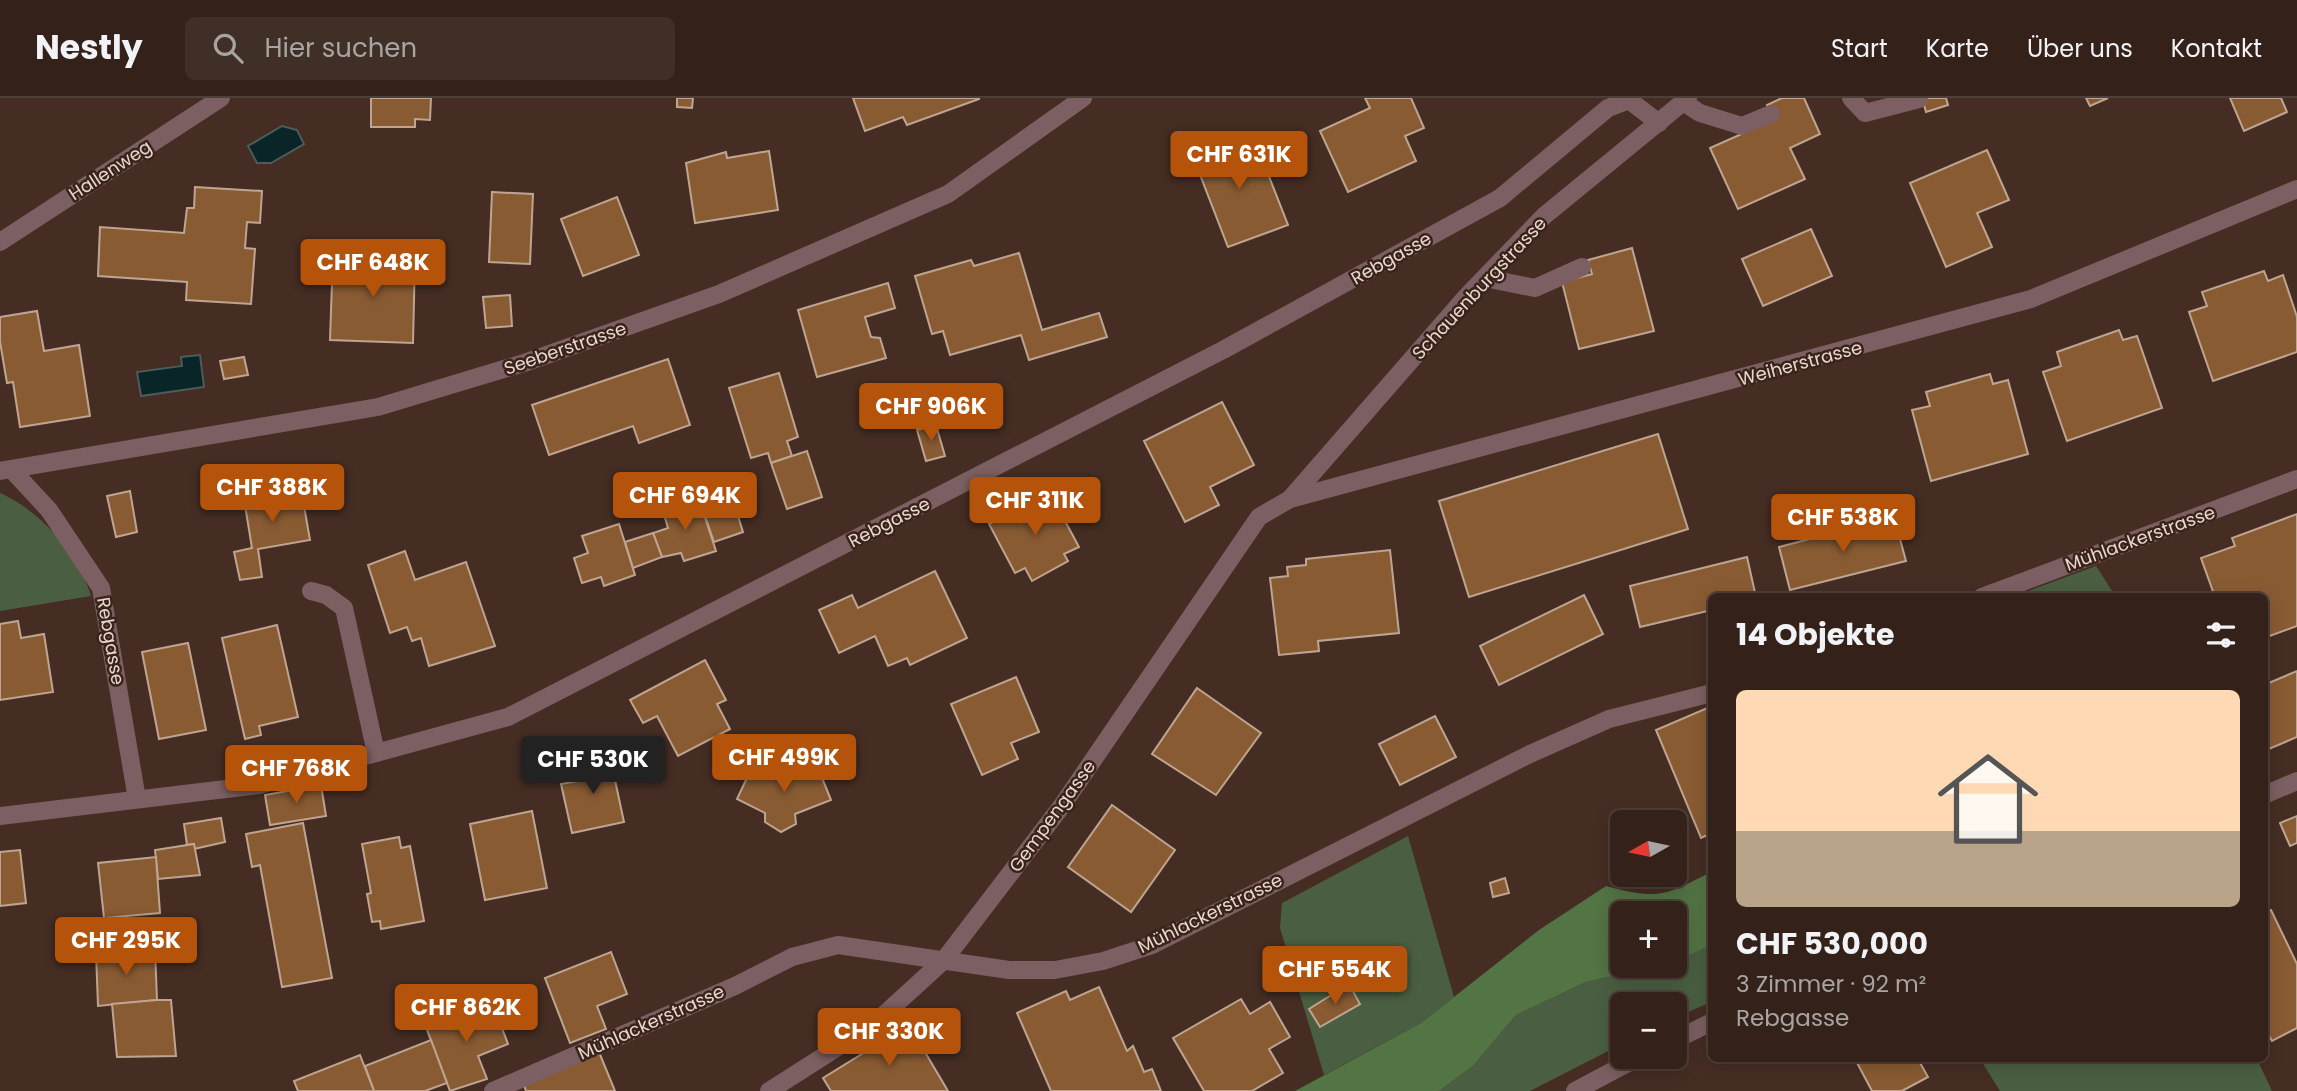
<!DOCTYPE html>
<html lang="de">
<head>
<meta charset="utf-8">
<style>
  :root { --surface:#34221a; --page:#3f2f27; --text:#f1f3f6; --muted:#a9a4a2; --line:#4e3f39; --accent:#b45309 }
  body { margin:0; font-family:Poppins,sans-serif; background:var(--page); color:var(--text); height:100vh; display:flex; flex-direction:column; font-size:26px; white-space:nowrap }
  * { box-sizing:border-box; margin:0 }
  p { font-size:23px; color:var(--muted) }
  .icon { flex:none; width:38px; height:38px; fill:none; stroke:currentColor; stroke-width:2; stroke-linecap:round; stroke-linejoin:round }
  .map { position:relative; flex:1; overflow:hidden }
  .drawer { position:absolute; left:1708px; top:495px; width:560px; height:469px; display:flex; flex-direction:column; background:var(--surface); border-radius:10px; box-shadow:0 4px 18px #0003,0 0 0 2px var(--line) }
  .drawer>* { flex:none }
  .needle { width:46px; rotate:261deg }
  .buttons { position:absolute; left:1610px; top:712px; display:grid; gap:14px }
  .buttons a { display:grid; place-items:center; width:77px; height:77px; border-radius:10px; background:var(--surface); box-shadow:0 4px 18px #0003,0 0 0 2px var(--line); font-size:35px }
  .price { position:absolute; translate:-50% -60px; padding:0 16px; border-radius:7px; background:var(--accent); color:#fff; font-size:23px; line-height:46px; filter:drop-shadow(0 2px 4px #0008) }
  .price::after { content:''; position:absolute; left:50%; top:42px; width:21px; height:16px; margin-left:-10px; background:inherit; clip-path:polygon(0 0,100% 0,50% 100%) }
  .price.current { background:#222; color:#fff }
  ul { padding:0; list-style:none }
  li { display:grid; align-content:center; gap:14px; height:371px; padding:0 28px }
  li+li { border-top:2px solid var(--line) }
  li span { display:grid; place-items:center; height:217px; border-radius:10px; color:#555 }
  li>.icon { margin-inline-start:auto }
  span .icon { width:126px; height:126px; fill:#fffc; stroke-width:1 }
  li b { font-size:30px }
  h2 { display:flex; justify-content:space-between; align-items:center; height:84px; padding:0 28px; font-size:30px }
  header { display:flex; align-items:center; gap:42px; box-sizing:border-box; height:98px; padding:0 35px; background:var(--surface); border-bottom:2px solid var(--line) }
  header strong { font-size:33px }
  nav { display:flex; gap:38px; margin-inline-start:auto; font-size:24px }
  .search { width:490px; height:63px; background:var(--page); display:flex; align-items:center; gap:18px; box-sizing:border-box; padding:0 24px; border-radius:10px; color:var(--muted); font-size:26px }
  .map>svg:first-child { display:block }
  .green { fill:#4a5f41 }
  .forest { fill:#537444 }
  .water { fill:#0a2528; stroke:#4d5b5b; stroke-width:2 }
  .building { fill:#895b33; stroke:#bea592; stroke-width:2 }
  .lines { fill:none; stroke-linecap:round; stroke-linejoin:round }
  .service { stroke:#7c5f62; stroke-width:18 }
  .minor { stroke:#7c5f62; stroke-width:18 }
  .labels { text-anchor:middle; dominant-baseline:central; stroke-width:5; stroke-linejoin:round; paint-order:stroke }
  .street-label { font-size:18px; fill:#e8d8d1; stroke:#3a2319 }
</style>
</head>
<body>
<header>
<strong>Nestly</strong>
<div class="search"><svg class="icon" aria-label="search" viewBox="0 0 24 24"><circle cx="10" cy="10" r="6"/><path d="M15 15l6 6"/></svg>Hier suchen</div>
<nav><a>Start</a><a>Karte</a><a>Über uns</a><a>Kontakt</a></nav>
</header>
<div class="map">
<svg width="2297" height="993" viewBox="0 0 2297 993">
  <rect width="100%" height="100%" fill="#452d23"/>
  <!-- green -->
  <g class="green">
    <path d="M0,395C40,412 79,457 91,498L0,513Z"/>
    <polygon points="2096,468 2116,499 2012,499"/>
    <polygon points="1408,738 1454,899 1421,925 1324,977 1280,830 1282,805"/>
    <polygon points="1711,847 1711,904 1675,920 1675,906 1622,906 1622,946 1530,993 1439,993 1473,968 1516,917 1586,884 1657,868 1675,868 1675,864"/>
    <polygon points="1980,961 2257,961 2272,993 2000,993"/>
  </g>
  <!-- forest -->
  <path class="forest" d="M1711,774V847L1675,864V816H1622V868H1657L1586,884L1516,917L1473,968L1439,993H1295L1421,925L1539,832L1606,788C1659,802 1664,798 1711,774Z"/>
  <!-- water -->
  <g class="water">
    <polygon points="282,28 297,32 304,46 271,65 257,65 248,48"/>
    <polygon points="200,257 204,289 141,298 137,274 182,268 181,259"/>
  </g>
  <!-- building -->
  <g class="building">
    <polygon points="371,0 431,0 430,22 415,21 415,29 371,29"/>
    <polygon points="677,0 693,0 692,10 677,9"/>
    <polygon points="853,0 979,0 979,1 907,27 903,19 865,33"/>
    <polygon points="1365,0 1411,0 1424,30 1405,38 1416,63 1348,94 1320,33 1370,10"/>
    <polygon points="1782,0 1804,0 1820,36 1790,50 1805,81 1738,111 1710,50 1773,22 1767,7"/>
    <polygon points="1922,0 1946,0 1948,7 1926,14"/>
    <polygon points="2086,0 2108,0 2090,8"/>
    <polygon points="2230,0 2281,0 2287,14 2244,33"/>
    <polygon points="1245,36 1257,66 1263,63 1288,127 1228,149 1192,56"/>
    <polygon points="1987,52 2009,102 1977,115 1992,149 1946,169 1910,85"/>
    <polygon points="769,53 778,112 695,125 686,65 726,54 727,60"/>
    <polygon points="195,89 262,93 260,125 247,124 245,150 255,151 251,206 186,202 187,184 98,178 100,129 184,135 187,110 194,110"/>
    <polygon points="492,94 533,96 530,166 489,164"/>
    <polygon points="617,99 639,157 583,178 561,121"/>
    <polygon points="1811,131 1832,178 1763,208 1742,161"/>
    <polygon points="1632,150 1654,233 1579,251 1562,184 1592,176 1588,162"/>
    <polygon points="1019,155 1042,232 1099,215 1107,239 1029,262 1021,237 950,257 943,233 932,236 915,178 971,162 974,168"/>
    <polygon points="333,156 415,159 413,245 330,242"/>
    <polygon points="2264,173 2268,183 2283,177 2297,219 2297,254 2213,283 2189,214 2207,208 2202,194"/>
    <polygon points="888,185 895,210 865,219 871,239 880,240 886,260 817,279 798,212"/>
    <polygon points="510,197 512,228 486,230 483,199"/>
    <polygon points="37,213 44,253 79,247 90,318 20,329 13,284 7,285 0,244 0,219"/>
    <polygon points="2119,232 2123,242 2137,238 2162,310 2067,343 2043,274 2061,268 2057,254"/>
    <polygon points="244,259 248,277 224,281 220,263"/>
    <polygon points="668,261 690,327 639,345 633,328 549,357 532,307"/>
    <polygon points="779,275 798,339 787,343 792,358 771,365 768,355 751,360 729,290"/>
    <polygon points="1990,276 1993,286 2008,282 2028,356 1931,383 1912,312 1930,308 1926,294"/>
    <polygon points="1222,304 1254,367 1210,389 1219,407 1185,424 1144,343"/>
    <polygon points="936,327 945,358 926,363 917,332"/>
    <polygon points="1658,336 1688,431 1469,499 1439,403"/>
    <polygon points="807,353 822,399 787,411 771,365"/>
    <polygon points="300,385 310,442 258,451 262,479 240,482 234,454 252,450 243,395"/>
    <polygon points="730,392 743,434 714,444 699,401"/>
    <polygon points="130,393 137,434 116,439 107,398"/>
    <polygon points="1049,393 1079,449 1064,456 1068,463 1032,483 1025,470 1015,475 989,426"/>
    <polygon points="699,401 716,453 684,463 681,455 662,459 653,435 668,430 663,413"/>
    <polygon points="2297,416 2297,528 2264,540 2264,499 2215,499 2201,460 2235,448 2232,440"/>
    <polygon points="1894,419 1906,463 1790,492 1779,449"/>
    <polygon points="619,426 635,477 604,488 601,479 582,485 574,460 588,455 582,438"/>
    <polygon points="653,435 662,459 633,470 625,444"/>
    <polygon points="1390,452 1399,535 1318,543 1319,553 1279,557 1270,480 1288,478 1287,469 1306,467 1306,461"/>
    <polygon points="405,453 415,482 466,464 495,548 429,568 421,540 412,543 407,529 390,535 368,467"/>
    <polygon points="1747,459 1756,499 1712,499 1712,512 1640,529 1630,488"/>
    <polygon points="935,473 967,540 910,567 907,560 888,568 875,538 839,555 819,512 852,497 858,510"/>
    <polygon points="1584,497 1603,536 1499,587 1480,548"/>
    <polygon points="18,523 21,540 44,536 53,594 0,602 0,526"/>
    <polygon points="277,527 298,619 259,628 261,637 245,641 222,540"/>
    <polygon points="188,545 206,632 159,641 142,554"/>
    <polygon points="705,562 726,602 717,606 730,631 678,658 657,618 643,625 630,602"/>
    <polygon points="2297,573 2297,639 2264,653 2264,587"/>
    <polygon points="1016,579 1039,634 1011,645 1018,661 982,677 951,606"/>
    <polygon points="1197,590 1261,635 1216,697 1152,656"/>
    <polygon points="1712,608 1712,735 1701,740 1656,632"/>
    <polygon points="1435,618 1456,659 1400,687 1379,646"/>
    <polygon points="609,654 624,724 572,735 561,686 584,682 579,660"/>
    <polygon points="816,665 831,702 795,716 796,726 781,734 765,724 765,715 737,701 753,667 780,679"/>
    <polygon points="321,687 326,718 270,727 265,697"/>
    <polygon points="1112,707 1175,752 1131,814 1068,769"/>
    <polygon points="532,713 547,790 485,802 470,726"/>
    <polygon points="2297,718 2297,745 2290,748 2280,725"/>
    <polygon points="221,720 225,744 194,751 194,746 187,747 184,726"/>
    <polygon points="303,725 332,880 282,889 260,767 252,769 246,736"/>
    <polygon points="399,739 401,750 410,748 424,823 381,831 380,823 372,824 367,796 371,795 362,746"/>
    <polygon points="194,746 200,777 158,781 155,752"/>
    <polygon points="20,752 26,805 0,808 0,754"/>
    <polygon points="156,759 160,815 104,820 98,765"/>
    <polygon points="1505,780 1509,795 1493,799 1490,785"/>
    <polygon points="2271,812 2297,866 2297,930 2272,943 2264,929 2264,815"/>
    <polygon points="155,851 157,902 98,908 96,855"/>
    <polygon points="611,854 627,896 597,908 606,931 570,945 545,880"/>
    <polygon points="1349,886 1360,906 1320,929 1309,911"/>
    <polygon points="1099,889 1127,953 1133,948 1144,974 1152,971 1161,993 1051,993 1017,915 1066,893 1070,902"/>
    <polygon points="1241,901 1250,916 1270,904 1290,939 1269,951 1283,975 1252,993 1204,993 1173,940"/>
    <polygon points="157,902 171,902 176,958 117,959 112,906"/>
    <polygon points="492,904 508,946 478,958 487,981 450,993 426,929"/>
    <polygon points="909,927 948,993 831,993 823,980"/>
    <polygon points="431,942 447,985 425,993 374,993 365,968"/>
    <polygon points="599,954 615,993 526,993 523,984"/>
    <polygon points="360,957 374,993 298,993 294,983"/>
    <polygon points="1855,961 1918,961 1928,979 1902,993 1872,993"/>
  </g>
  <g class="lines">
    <!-- service -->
    <g class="service">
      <polyline points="1851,0 1865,15 1919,1"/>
      <polyline points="1683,4 1700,15 1742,28 1771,16"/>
      <polyline points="1485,180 1535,190 1582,169"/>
      <polyline points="311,493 326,497 344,510 376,655"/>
    </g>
    <!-- minor -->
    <g class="minor">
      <polyline points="0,144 221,0"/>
      <polyline points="11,371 49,412 101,490 137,701"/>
      <polyline points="0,373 378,309 524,265 719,196 948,96 1083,0"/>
      <polyline points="1290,401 1466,199 1544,118 1688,0"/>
      <polyline points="1982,499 2297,381"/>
      <polyline points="2264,697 2297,683"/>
      <polyline points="0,718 259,687 508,619 1223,252 1500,100 1608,10 1629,2 1659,25"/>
      <polyline points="1675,942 1712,924"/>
      <polyline points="493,993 735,888 792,859 838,847 1009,872 1055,872 1103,863 1152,847 1530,656 1609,621 1712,595"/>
      <polyline points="769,993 874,926 944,862 1061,709 1259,419 1290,401 2031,201 2297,91"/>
      <polyline points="1575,993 1639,959"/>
    </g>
  </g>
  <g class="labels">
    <!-- street labels -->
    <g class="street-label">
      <text transform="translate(110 72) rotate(-33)">Hallenweg</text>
      <text transform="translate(1391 160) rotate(-29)">Rebgasse</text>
      <text transform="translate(1479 190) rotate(-47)">Schauenburgstrasse</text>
      <text transform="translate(565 250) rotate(-19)">Seeberstrasse</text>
      <text transform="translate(1800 265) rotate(-15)">Weiherstrasse</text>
      <text transform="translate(889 424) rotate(-27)">Rebgasse</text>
      <text transform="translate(2140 440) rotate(-20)">Mühlackerstrasse</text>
      <text transform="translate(111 543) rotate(80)">Rebgasse</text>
      <text transform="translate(1052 718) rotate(-54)">Gempengasse</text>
      <text transform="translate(1210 815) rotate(-26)">Mühlackerstrasse</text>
      <text transform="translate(651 924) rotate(-24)">Mühlackerstrasse</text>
    </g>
  </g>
</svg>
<div class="buttons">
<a><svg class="needle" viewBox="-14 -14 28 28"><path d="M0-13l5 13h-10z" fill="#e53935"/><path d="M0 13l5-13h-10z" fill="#a9a4a2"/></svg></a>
<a>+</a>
<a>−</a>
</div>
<b class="price" style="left:1239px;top:93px">CHF 631K</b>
<b class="price" style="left:373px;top:201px">CHF 648K</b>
<b class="price" style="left:931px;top:345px">CHF 906K</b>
<b class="price" style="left:272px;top:426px">CHF 388K</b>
<b class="price" style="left:685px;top:434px">CHF 694K</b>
<b class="price" style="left:1035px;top:439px">CHF 311K</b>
<b class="price" style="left:1843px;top:456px">CHF 538K</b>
<b class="price" style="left:784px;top:696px">CHF 499K</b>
<b class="price current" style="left:593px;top:698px">CHF 530K</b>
<b class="price" style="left:296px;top:707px">CHF 768K</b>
<b class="price" style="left:126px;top:879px">CHF 295K</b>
<b class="price" style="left:1335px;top:908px">CHF 554K</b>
<b class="price" style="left:466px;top:946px">CHF 862K</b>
<b class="price" style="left:889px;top:970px">CHF 330K</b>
<section class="drawer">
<h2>14 Objekte<svg class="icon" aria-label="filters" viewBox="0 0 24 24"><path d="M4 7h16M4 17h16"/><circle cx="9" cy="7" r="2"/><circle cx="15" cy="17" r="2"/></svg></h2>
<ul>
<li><span style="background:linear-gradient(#ffd9b3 65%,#b9a48a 0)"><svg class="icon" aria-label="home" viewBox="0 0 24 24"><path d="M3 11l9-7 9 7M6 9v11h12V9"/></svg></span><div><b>CHF 530,000</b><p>3 Zimmer · 92 m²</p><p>Rebgasse</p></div></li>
</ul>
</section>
</div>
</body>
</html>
